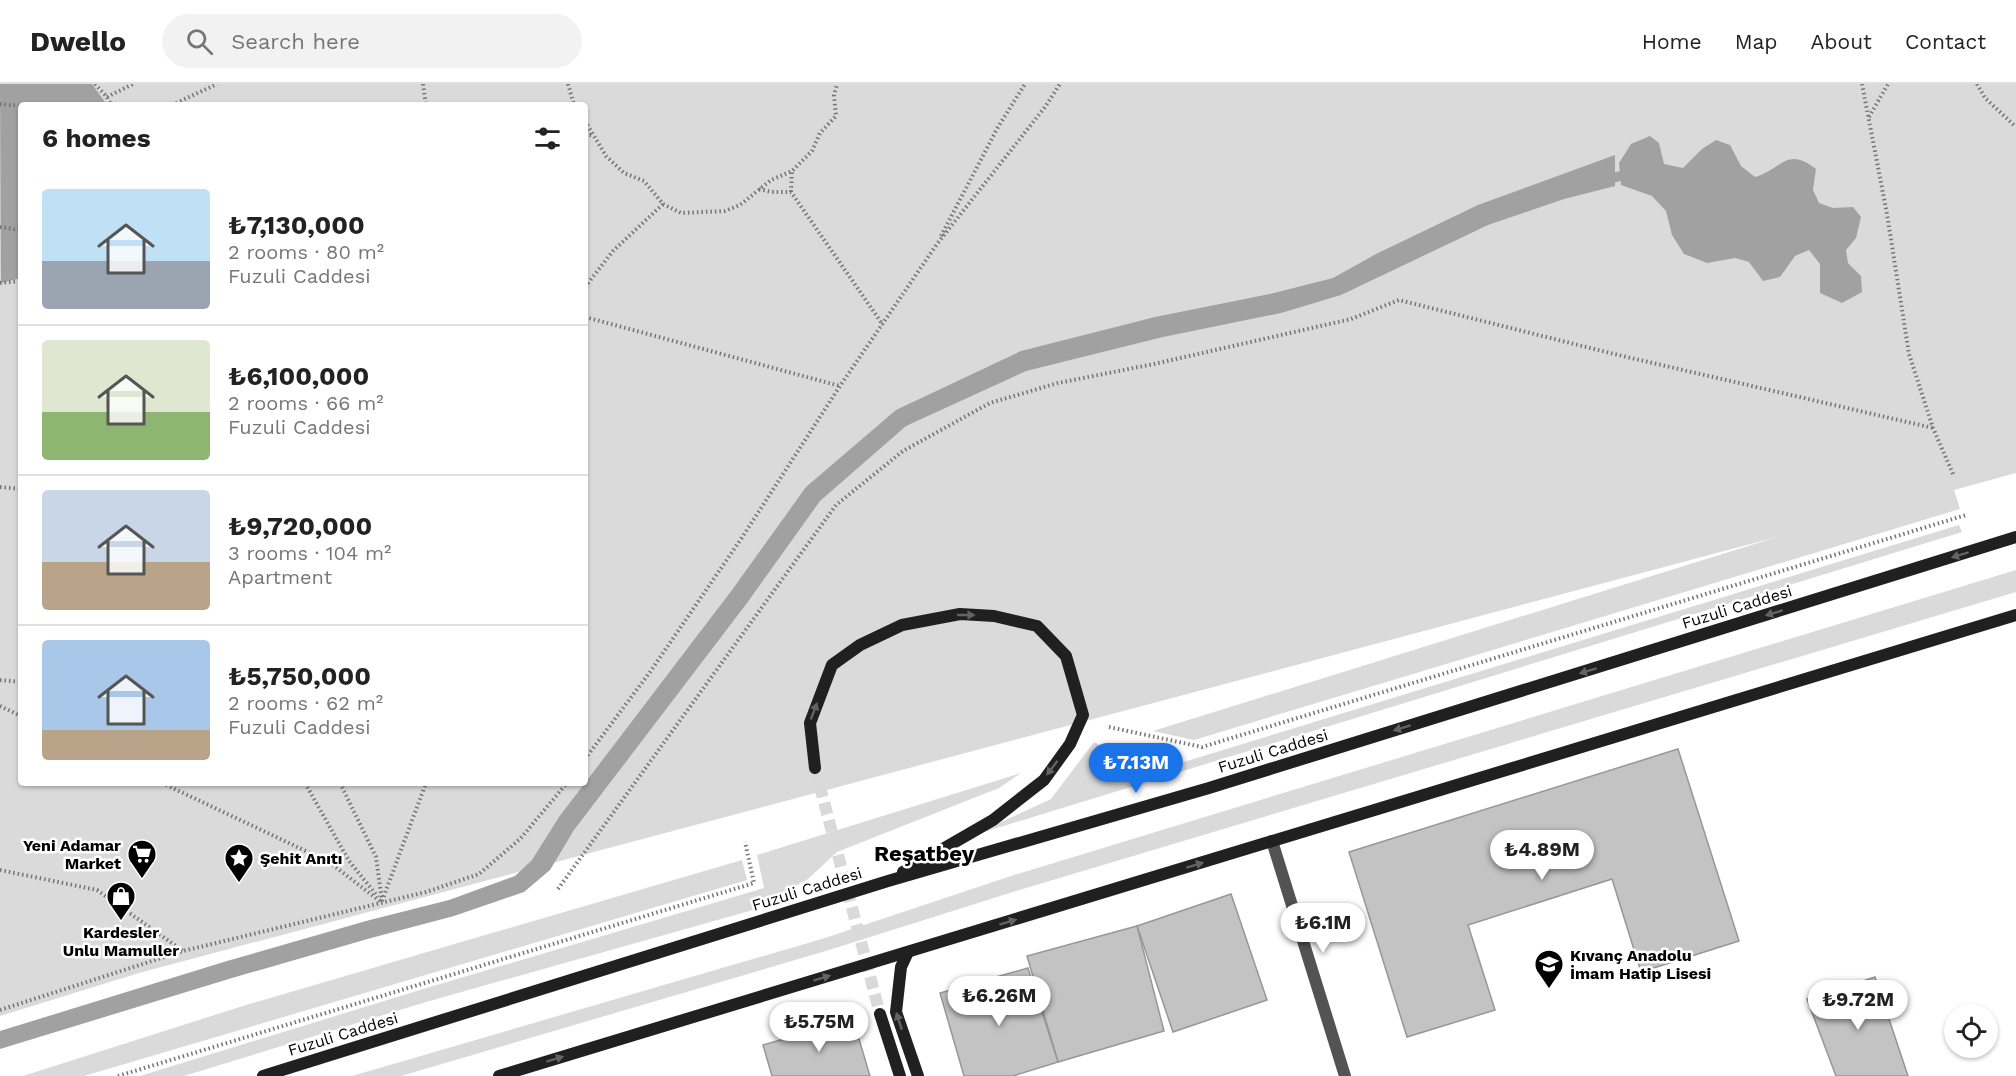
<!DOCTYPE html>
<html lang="en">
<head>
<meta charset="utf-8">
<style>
  :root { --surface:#fff; --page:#f2f2f2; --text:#222; --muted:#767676; --line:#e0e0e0; --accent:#1a73e8 }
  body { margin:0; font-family:"Work Sans",sans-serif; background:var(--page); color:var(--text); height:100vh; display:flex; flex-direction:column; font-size:22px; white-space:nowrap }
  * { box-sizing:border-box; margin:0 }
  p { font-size:20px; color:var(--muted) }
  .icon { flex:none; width:33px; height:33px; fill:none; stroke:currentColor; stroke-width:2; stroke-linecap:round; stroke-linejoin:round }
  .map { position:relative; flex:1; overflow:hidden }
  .details { position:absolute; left:18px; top:18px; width:570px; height:684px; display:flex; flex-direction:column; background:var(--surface); border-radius:6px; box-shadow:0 2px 4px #0004 }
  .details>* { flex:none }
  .buttons { position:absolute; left:1944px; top:920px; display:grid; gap:12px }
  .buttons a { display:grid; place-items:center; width:54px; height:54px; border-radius:50%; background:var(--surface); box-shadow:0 2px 4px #0004; font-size:30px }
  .price { position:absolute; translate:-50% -51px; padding:0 14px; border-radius:21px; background:#fff; color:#222; font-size:20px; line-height:39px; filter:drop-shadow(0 2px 3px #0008) }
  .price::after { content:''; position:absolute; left:50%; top:36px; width:18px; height:14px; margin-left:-9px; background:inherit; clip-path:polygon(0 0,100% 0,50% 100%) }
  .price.current { background:var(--accent); color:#fff }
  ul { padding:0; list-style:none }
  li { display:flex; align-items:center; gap:18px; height:150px; padding:0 24px }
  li+li { border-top:2px solid var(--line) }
  li span { display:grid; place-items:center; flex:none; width:168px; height:120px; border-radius:6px; color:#555 }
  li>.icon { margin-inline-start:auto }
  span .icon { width:72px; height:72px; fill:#fffc; stroke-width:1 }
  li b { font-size:26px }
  h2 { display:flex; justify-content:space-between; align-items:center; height:72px; padding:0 24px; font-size:26px }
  header { display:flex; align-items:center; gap:36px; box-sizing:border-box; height:84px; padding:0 30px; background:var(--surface); border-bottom:2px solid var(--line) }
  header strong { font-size:28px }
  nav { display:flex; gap:33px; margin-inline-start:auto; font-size:21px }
  .search { width:420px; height:54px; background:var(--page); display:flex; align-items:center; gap:15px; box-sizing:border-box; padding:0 21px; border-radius:33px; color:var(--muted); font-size:22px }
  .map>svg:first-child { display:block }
  .green { fill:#dadada; fill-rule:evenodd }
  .water { fill:#a1a1a1 }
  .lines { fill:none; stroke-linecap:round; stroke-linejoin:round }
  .stream { stroke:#a1a1a1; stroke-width:10 }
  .building { fill:#c3c3c3; stroke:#979797; stroke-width:1.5 }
  .secondary-tunnel { stroke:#d9d9d9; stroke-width:12; stroke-dasharray:12 6; stroke-linecap:butt }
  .path { stroke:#757575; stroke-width:4; stroke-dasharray:1.5 3; stroke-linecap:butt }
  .minor { stroke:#535353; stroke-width:12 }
  .secondary { stroke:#202020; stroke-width:12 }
  .oneway { fill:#636363 }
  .labels { text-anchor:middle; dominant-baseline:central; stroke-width:5; stroke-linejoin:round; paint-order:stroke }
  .street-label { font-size:16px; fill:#000; stroke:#fff }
  .poi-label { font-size:16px; font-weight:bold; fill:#000; stroke:#fff; text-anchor:start }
  .district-label { font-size:22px; font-weight:bold; fill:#000; stroke:#fff }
</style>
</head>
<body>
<header>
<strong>Dwello</strong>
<div class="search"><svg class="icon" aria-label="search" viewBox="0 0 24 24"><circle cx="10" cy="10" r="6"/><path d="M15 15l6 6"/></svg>Search here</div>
<nav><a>Home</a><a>Map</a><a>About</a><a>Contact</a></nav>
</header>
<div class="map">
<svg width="2016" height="992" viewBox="0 0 2016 992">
  <rect width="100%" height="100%" fill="#fff"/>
  <!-- green -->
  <g class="green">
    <path d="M0,0H2016V389L1954,406L1960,425L1194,656L1153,647L1777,453L139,889L0,932ZM21,21H585V699H21Z"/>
    <polygon points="1959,441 1962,448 971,752 1051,715 1094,658 1151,688"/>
    <polygon points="2016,486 2016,508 1016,807 829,866 401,992 352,992 825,854 1014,791"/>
    <polygon points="1021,689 999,704 837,768 808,795 753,826 426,918 184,992 140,992 420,906 764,804 757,771"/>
    <polygon points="742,776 747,796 84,992 23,992 246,921"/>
  </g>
  <!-- water -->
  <g class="water">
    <polygon points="0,0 92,0 107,21 21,21 21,194 1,199"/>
    <path d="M1650,52L1659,59L1664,80L1683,84L1702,65L1716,56L1730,61L1741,82L1755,93C1783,85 1786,62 1816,85L1813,106L1819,119L1833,124L1853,123L1861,133L1856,154L1846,166L1848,179L1861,192L1862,208L1842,219L1820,209V180L1809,166L1795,172L1780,193L1763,197L1749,178L1735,174L1707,179L1684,170L1672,151L1666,127L1652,112L1621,101L1619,79L1631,60Z"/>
    <polygon points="1615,71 1615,102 1564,115 1488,141 1341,211 1281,229 1163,253 1026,287 906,342 820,417 747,519 574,746 550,786 524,808 454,832 371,854 232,894 0,965 0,947 227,877 366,837 449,816 515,792 532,776 559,733 732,506 806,403 896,326 1021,267 1155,233 1274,209 1333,194 1376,170 1478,121"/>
  </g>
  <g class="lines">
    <!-- stream -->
    <polyline class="stream" points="1602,97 1620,92"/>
  </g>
  <!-- building -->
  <g class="building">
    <polygon points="1678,665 1739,857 1641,888 1612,795 1468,841 1495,926 1407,953 1349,768"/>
    <polygon points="1231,810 1267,916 1173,948 1137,842"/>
    <polygon points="1137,842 1164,947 1058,978 1027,872"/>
    <polygon points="1028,884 1058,978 1013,992 964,992 940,909"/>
    <polygon points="1875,893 1908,992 1836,992 1807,915"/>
    <polygon points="853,935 870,992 772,992 763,961"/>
  </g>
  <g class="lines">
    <!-- secondary-tunnel -->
    <polyline class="secondary-tunnel" points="815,684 880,930"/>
    <!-- path -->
    <g class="path">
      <polyline points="95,0 107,13 111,21"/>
      <polyline points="423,0 426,21"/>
      <polyline points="568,0 574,21"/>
      <polyline points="1862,0 1887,130 1909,270 1933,344 1953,390"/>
      <polyline points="1977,0 1985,14 2016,43"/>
      <polyline points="107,13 133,0"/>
      <polyline points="0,20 21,22"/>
      <polyline points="172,21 217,0"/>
      <polyline points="1869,33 1888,0"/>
      <polyline points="585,37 606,72 624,89 644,97 663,120 681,129 725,127 740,121 771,96 792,87 812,67 820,49 836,32 834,11 837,0"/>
      <polyline points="585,51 593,51"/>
      <polyline points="759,105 772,108 791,108 883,241"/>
      <polyline points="791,108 792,87"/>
      <polyline points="0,143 14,145 21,143"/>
      <polyline points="941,152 998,43 1025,0"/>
      <polyline points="0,199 21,197"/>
      <polyline points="585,203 613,167 663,120"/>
      <polyline points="585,233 840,302"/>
      <polyline points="0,403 21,405"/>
      <polyline points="0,596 21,598"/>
      <polyline points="0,622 21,632"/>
      <polyline points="1109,643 1202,663 1966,431"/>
      <polyline points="585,675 650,588 741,455 840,302 937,160 1045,23 1060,0"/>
      <polyline points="162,699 329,778 381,818"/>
      <polyline points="305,699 349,777 378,813"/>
      <polyline points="340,699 376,773 382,817"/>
      <polyline points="0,786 97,806 183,867"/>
      <polyline points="558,805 836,421 903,367 990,319 1058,299 1154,280 1351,235 1399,216 1614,270 1933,344"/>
      <polyline points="382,817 426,699"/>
      <polyline points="0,926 183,867 426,808 479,790 520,755 567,699"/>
      <polyline points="118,992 754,799 745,758"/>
    </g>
    <!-- minor -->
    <polyline class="minor" points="1272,757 1345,992"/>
    <!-- secondary -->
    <g class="secondary">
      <polyline points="815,684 810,639 832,581 860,561 902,541 960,530 994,532 1037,542 1066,572 1083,631 1070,660 1044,696 993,736 903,788"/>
      <polyline points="908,868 901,883 896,928 918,992"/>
      <polyline points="880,930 900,992"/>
      <polyline points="263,992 888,797 1209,704 2016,453"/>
      <polyline points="499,992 2016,531"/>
    </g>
  </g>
  <!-- one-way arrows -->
  <defs><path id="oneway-solid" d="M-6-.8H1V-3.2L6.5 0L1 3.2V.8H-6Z" transform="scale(1.5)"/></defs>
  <g class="oneway">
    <use href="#oneway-solid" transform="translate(1960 471) rotate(163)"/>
    <use href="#oneway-solid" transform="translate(1774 529) rotate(163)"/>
    <use href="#oneway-solid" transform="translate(966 531)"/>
    <use href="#oneway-solid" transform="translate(1588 587) rotate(163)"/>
    <use href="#oneway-solid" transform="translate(814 627) rotate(-69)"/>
    <use href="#oneway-solid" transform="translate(1402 644) rotate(163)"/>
    <use href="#oneway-solid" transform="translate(1052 684) rotate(127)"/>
    <use href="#oneway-solid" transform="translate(1195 781) rotate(-17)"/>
    <use href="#oneway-solid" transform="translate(1008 838) rotate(-17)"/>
    <use href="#oneway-solid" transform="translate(822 894) rotate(-17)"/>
    <use href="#oneway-solid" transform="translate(899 937) rotate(-108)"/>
    <use href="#oneway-solid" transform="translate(555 975) rotate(-17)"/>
  </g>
  <!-- icons -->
  <defs>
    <g id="supermarket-pin" transform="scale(1.5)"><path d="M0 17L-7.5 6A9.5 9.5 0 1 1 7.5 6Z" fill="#000" stroke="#fff"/><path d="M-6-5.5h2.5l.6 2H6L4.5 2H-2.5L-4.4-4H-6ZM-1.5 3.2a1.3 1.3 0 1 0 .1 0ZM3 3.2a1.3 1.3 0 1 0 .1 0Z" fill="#fff"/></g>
    <g id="sight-pin" transform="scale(1.5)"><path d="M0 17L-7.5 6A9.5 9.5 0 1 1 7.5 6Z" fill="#000" stroke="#fff"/><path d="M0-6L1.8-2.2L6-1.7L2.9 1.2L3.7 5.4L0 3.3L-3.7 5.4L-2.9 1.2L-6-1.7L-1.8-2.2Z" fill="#fff"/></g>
    <g id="shop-pin" transform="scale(1.5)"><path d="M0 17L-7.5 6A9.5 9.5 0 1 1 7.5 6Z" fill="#000" stroke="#fff"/><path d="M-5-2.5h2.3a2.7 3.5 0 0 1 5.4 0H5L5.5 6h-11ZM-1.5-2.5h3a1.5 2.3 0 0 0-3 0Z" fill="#fff"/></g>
    <g id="school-pin" transform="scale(1.5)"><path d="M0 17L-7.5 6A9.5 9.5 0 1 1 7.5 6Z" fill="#000" stroke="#fff"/><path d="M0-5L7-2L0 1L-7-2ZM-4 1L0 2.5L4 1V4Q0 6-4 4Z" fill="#fff"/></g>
  </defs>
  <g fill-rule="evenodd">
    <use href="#supermarket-pin" x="142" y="770"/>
    <use href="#sight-pin" x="239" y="774"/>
    <use href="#shop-pin" x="121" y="812"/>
    <use href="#school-pin" x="1549" y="880"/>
  </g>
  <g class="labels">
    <!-- street labels -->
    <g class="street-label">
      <text transform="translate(1737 523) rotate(-17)">Fuzuli Caddesi</text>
      <text transform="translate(1273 667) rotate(-17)">Fuzuli Caddesi</text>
      <text transform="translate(807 805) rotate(-17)">Fuzuli Caddesi</text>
      <text transform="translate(343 950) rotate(-17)">Fuzuli Caddesi</text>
    </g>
    <!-- poi labels -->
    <g class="poi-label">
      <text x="121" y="761" text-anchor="end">Yeni Adamar<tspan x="121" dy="18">Market</tspan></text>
      <text x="260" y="774">Şehit Anıtı</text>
      <text x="121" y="848" text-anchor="middle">Kardesler<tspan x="121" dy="18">Unlu Mamuller</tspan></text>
      <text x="1570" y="871">Kıvanç Anadolu<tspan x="1570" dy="18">İmam Hatip Lisesi</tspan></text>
    </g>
    <!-- district labels -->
    <g class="district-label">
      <text x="924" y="769">Reşatbey</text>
    </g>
  </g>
</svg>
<div class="buttons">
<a><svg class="icon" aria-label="locate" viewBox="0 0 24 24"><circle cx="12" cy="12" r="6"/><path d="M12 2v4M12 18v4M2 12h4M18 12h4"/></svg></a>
</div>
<b class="price current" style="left:1136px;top:710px">₺7.13M</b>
<b class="price" style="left:1542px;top:797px">₺4.89M</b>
<b class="price" style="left:1323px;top:870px">₺6.1M</b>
<b class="price" style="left:999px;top:943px">₺6.26M</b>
<b class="price" style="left:1858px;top:947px">₺9.72M</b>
<b class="price" style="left:819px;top:969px">₺5.75M</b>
<section class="details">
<h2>6 homes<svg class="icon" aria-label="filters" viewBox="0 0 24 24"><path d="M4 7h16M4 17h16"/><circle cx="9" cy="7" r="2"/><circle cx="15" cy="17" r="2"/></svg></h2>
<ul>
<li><span style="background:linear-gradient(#bfe0f5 60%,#9aa5b1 0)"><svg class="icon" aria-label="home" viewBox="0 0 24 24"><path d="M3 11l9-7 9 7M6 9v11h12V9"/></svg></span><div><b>₺7,130,000</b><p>2 rooms · 80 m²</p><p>Fuzuli Caddesi</p></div></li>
<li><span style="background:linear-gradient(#dfe7d0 60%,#8fb573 0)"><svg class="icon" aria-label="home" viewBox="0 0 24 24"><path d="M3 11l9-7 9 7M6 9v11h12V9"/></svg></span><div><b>₺6,100,000</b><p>2 rooms · 66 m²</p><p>Fuzuli Caddesi</p></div></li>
<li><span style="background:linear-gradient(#c9d6e8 60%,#b9a48a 0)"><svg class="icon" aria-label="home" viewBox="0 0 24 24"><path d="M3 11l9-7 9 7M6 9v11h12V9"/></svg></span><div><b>₺9,720,000</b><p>3 rooms · 104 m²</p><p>Apartment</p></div></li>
<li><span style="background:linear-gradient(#a9c7e8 75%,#b9a48a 0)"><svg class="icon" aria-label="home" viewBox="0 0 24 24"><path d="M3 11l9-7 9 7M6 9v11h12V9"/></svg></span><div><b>₺5,750,000</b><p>2 rooms · 62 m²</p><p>Fuzuli Caddesi</p></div></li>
</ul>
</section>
</div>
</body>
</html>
